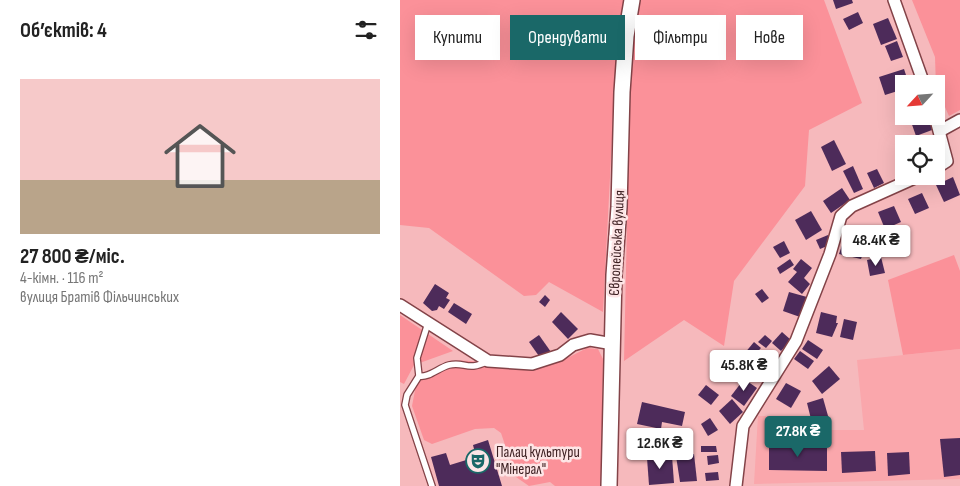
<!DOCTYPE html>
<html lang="uk">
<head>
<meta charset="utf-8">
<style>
  :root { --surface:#fff; --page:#f2f2f2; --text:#222; --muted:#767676; --accent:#1a6868 }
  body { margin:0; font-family:"Sofia Sans Condensed",sans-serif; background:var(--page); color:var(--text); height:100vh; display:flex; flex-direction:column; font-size:19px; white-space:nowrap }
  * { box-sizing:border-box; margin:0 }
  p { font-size:16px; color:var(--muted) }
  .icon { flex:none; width:28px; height:28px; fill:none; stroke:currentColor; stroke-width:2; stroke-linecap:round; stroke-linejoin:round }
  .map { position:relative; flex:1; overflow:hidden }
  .side { display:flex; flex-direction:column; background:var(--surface); width:400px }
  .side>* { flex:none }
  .top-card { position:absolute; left:15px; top:15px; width:470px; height:45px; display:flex; gap:10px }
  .needle { width:32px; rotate:244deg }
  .fabs { position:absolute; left:495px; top:75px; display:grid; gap:10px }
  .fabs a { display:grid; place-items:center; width:50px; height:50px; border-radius:0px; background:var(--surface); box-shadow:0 5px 20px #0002; font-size:25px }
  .price { position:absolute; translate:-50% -42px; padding:0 11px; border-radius:5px; background:#fff; color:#222; font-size:16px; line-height:32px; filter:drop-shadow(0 1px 2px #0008) }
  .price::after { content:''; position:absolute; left:50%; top:30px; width:15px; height:11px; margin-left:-8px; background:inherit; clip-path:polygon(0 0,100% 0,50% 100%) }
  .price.active { background:var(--accent); color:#fff }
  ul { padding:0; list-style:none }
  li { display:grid; align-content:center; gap:10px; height:265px; padding:0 20px }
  li span { display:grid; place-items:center; height:155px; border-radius:0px; color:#555 }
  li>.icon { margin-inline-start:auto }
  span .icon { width:90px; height:90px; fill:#fffc; stroke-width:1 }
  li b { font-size:21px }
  h2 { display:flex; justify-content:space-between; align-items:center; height:60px; padding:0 20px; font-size:21px }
  .chip { padding:0 18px; border-radius:0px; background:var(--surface); box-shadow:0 5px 20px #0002; font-size:18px; line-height:45px }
  .chip.active { background:var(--accent); color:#fff }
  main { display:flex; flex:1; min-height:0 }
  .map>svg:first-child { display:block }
  .built { fill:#faa7ac }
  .green { fill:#fb9199 }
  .building { fill:#4d2b5a }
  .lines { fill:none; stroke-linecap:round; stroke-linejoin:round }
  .service-casing { stroke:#834348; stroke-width:8 }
  .minor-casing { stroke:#834348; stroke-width:14 }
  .tertiary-casing { stroke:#834348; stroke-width:18 }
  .service { stroke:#fff; stroke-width:5.5 }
  .minor { stroke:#fff; stroke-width:11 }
  .tertiary { stroke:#fff; stroke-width:15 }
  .labels { text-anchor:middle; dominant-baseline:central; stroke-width:5; stroke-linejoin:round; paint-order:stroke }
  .street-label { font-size:15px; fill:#3d2022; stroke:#fde5e6 }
  .poi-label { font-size:15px; fill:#3d2022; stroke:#fde5e6; text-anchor:start }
</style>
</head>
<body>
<main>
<section class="side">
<h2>Об’єктів: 4<svg class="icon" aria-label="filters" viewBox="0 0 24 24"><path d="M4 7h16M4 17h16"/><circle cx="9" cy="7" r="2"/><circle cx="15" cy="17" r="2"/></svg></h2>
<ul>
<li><span style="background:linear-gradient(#f6c9c9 65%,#b9a48a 0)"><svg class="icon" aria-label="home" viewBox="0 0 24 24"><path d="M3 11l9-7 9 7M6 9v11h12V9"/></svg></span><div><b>27 800 ₴/міс.</b><p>4-кімн. · 116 m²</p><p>вулиця Братів Фільчинських</p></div></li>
</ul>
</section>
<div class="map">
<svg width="560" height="486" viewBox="0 0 560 486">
  <rect width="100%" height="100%" fill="#f6b9bc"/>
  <!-- built -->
  <polygon class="built" points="560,349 560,479 354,484 358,416 404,416 407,430 464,430 457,360"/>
  <!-- green -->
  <g class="green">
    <polygon points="0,0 224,0 215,81 203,312 149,282 136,295 124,296 29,228 0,225"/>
    <polygon points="239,0 424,0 462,103 409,130 405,186 334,281 324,346 284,320 224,361 231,41"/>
    <polygon points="512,0 560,0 560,110 549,116 536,87 535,57"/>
    <polygon points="554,255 560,271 560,349 503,355 488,280"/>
    <polygon points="0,315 53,351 14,365 4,384 0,382"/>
    <path d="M187,348L198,349L203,359L201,486H155L150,482L129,486L116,477L101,433L94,428L75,429L32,444L24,440L12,406L17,380C61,346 72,366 119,369C144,371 166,359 187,348Z"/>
  </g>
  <!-- building -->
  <g class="building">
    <polygon points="433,0 452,0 453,3 436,9"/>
    <polygon points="458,12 463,23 449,30 443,19"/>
    <polygon points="488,18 497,39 481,45 473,24"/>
    <polygon points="497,41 503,57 491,61 485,46"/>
    <polygon points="504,69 509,84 504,84 504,89 485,95 479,77"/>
    <polygon points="509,116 528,116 532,130 516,136"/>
    <polygon points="434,140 446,164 432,171 421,147"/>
    <polygon points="453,166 463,189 454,193 443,171"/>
    <polygon points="477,169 484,183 474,188 467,173"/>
    <polygon points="553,177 560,195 544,202 536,185"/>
    <polygon points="442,188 450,200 431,213 423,201"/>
    <polygon points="522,193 529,208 515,214 508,199"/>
    <polygon points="494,206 501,222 485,229 478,212"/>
    <polygon points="411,211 422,230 406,240 395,220"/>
    <polygon points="446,234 458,238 456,245 465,248 461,259 439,254"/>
    <polygon points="428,235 432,244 420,249 416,240"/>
    <polygon points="384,241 390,253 380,258 373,247"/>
    <polygon points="481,257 485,273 470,276 467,260"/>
    <polygon points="390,259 394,265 380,274 377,268"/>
    <polygon points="401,259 412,268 404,278 410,284 402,294 388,282 397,272 393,269"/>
    <polygon points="35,284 49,293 46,298 50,300 44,309 39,306 37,310 32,311 23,303"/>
    <polygon points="362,289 369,298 362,303 355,294"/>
    <polygon points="389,292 407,297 400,317 383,311"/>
    <polygon points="145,295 150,300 145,307 139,302"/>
    <polygon points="54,303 72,314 66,324 48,312"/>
    <polygon points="161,312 178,329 168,339 152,322"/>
    <polygon points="421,312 437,316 436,323 438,323 432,337 416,333"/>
    <polygon points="444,319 457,322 453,340 440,337"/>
    <polygon points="382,332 391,340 381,351 372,343"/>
    <polygon points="139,335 151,352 141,359 129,342"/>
    <polygon points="365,335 372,341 366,348 358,342"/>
    <polygon points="408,340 423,350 417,359 402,349"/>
    <polygon points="354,342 361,348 351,359 344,354"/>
    <polygon points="400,351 414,361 408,369 394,359"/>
    <polygon points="362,359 375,369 364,382 352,371"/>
    <polygon points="429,366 440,379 422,394 412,381"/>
    <polygon points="344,379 357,388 344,406 331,396"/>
    <polygon points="386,383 401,391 391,408 376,399"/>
    <polygon points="306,385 319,395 311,405 298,395"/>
    <polygon points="423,398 430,423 413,427 407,403"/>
    <polygon points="332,399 343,412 330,424 319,411"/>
    <polygon points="242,402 285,412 282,426 262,422 261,429 237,424"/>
    <polygon points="310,418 318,430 308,436 301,424"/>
    <polygon points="370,423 401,425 400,436 370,435"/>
    <polygon points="560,438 560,475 544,477 540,439"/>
    <polygon points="88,440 102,486 39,486 31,457 46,453 50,465 76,457 73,445"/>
    <polygon points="369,445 427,446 427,471 369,470"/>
    <polygon points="301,446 316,446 317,452 301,452"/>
    <polygon points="475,451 476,471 442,473 441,452"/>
    <polygon points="509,452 510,474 488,476 487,453"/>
    <polygon points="294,454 297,481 280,482 276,456"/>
    <polygon points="318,455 319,463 308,465 307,456"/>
    <polygon points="272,456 274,483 249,485 247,458"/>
    <polygon points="318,472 319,480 306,481 305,473"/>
  </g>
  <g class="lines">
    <!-- service casing -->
    <g class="service-casing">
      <g id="service">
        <polyline points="28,323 17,358 19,376 7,395 5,405 32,486"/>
        <path d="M19,376C29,378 38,368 49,365C65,361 67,372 88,361"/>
      </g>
    </g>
    <!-- minor casing -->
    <g class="minor-casing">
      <g id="minor">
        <polyline points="494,0 524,84"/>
        <polyline points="535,116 547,161 536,168"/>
        <polyline points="540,131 560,120"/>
        <polyline points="0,305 88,361 132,364 160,355 173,345 190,340 213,344"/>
        <polyline points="336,486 343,426 396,341 430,254 441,216 452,206 519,176"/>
      </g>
    </g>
    <!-- tertiary casing -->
    <g class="tertiary-casing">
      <polyline id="tertiary" points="209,486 214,275 219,207 222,92 226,36 232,0"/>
    </g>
    <!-- service -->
    <use href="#service" class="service"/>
    <!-- minor -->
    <use href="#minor" class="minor"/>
    <!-- tertiary -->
    <use href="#tertiary" class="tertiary"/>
  </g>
  <!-- icons -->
  <defs>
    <g id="theatre-ring" transform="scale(1.25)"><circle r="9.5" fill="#fde5e6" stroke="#1a6868" stroke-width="1.5"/><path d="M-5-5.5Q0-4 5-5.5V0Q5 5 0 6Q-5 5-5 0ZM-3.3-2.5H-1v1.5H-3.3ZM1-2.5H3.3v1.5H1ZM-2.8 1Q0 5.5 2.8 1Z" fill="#1a6868"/></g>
  </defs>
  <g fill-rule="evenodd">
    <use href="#theatre-ring" x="78" y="461"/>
  </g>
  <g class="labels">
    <!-- street labels -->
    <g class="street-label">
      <text transform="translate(217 243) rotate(-87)">Європейська вулиця</text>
    </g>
    <!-- poi labels -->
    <g class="poi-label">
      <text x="96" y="452">Палац культури<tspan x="96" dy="17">"Мінерал"</tspan></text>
    </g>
  </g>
</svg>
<div class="fabs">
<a><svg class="needle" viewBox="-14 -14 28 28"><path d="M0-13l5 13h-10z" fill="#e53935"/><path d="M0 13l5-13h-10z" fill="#767676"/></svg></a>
<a><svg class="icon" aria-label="locate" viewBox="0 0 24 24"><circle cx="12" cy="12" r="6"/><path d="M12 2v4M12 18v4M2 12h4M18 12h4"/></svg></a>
</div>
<b class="price" style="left:476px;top:267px">48.4K ₴</b>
<b class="price" style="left:344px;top:392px">45.8K ₴</b>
<b class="price active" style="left:398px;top:458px">27.8K ₴</b>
<b class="price" style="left:260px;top:470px">12.6K ₴</b>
<div class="top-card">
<a class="chip">Купити</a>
<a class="chip active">Орендувати</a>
<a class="chip">Фільтри</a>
<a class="chip">Нове</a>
</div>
</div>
</main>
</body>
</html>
